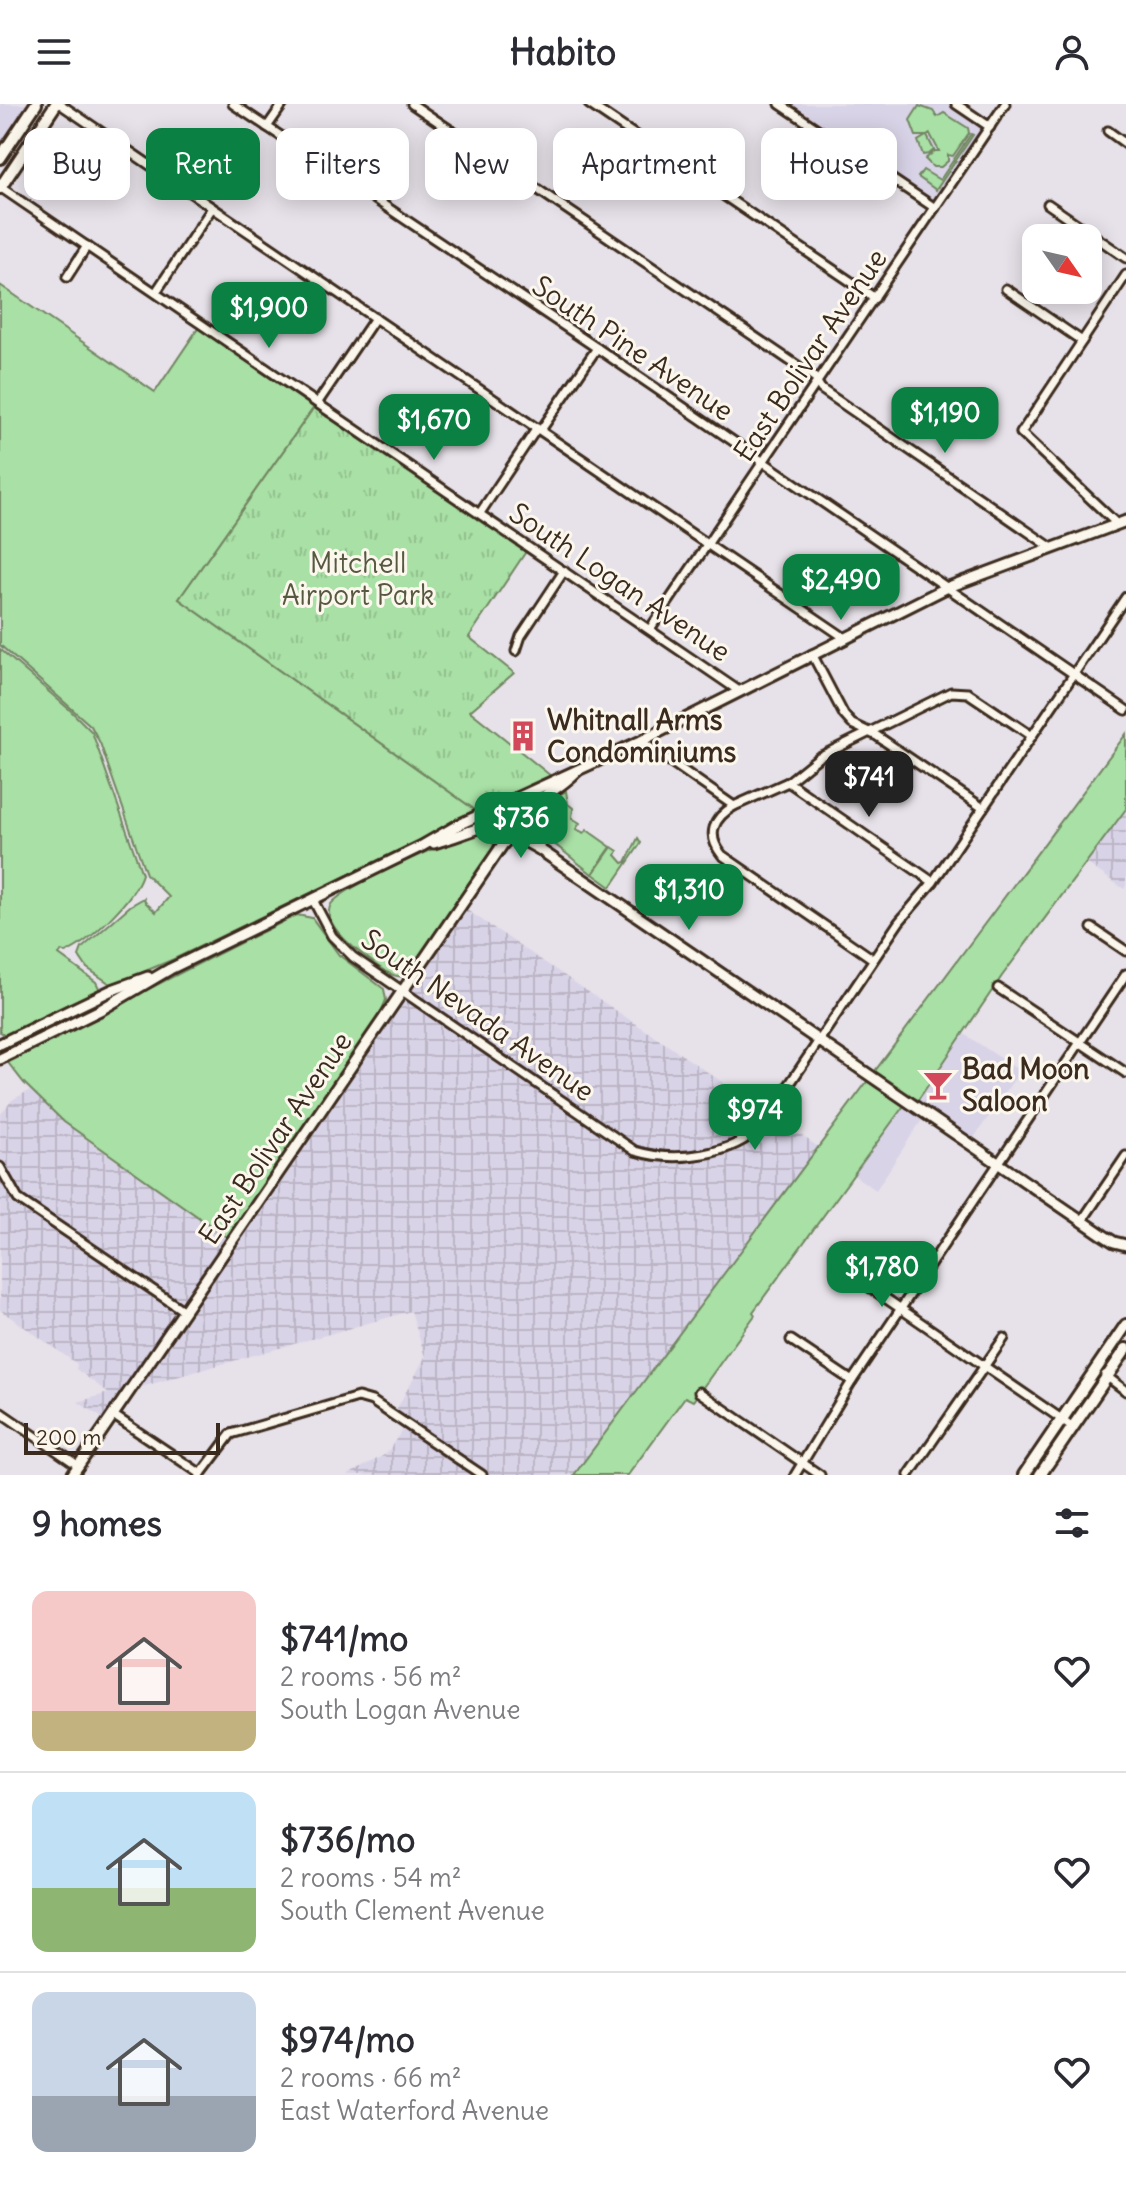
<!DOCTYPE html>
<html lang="en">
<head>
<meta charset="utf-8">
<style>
  :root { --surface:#fff; --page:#f2f2f3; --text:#2b2b33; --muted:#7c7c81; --line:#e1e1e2; --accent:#0b8043 }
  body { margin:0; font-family:Delius,sans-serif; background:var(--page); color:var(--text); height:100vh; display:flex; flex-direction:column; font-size:30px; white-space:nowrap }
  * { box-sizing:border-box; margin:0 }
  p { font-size:26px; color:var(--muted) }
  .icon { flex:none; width:44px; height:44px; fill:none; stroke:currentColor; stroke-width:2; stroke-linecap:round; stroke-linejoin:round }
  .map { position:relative; height:1371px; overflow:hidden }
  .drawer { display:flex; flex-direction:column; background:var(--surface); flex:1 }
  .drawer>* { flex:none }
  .hud { position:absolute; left:24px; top:24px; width:1078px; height:72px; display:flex; gap:16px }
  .needle { width:52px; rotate:124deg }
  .buttons { position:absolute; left:1022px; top:120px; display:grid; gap:16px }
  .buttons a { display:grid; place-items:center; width:80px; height:80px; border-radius:16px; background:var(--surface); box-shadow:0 4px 20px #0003; font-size:40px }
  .scale { position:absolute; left:24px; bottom:20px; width:196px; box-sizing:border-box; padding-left:8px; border:4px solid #3b2a1e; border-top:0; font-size:22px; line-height:28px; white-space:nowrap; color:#3b2a1e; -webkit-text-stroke:6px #fbf7ec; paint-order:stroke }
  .price { position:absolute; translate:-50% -68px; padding:0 18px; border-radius:16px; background:var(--accent); color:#fff; font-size:26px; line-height:52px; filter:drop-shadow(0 2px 4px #0008) }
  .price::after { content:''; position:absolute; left:50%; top:48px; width:24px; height:18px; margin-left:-12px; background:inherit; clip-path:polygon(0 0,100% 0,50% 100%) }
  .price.current { background:#222; color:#fff }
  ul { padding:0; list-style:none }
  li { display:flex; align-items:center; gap:24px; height:200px; padding:0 32px }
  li+li { border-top:2px solid var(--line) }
  li span { display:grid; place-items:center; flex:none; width:224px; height:160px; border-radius:16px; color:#555 }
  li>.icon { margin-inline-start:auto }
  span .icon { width:96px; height:96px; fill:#fffc; stroke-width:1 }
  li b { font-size:34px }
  h2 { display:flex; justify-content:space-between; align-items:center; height:96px; padding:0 32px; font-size:34px }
  .tag { padding:0 28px; border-radius:16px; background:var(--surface); box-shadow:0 4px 20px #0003; font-size:28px; line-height:72px }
  .tag.current { background:var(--accent); color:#fff }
  header { display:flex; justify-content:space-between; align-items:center; height:104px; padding:0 32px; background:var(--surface); font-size:36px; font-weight:700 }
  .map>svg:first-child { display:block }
  .built { fill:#d9d3e7 }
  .industrial { fill:url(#industrial-grid) }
  .green { fill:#a8e0a5; stroke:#728562; stroke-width:2 }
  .park { fill:url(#park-tufts); stroke:#728562; stroke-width:2 }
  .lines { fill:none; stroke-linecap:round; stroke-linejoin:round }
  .minor-casing { stroke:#3b2a1e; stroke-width:13 }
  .tertiary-casing { stroke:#3b2a1e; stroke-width:15 }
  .secondary-casing { stroke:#3b2a1e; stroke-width:16 }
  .minor { stroke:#fbf7ec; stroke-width:7 }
  .tertiary { stroke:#fbf7ec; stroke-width:9 }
  .secondary { stroke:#fbf7ec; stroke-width:10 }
  .labels { text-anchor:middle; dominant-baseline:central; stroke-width:6; stroke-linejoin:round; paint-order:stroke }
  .street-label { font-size:28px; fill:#3b2a1e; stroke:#fbf7ec }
  .park-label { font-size:28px; fill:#565840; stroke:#fbf7ec }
  .poi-label { font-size:28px; font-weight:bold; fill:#3b2a1e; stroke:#fbf7ec; text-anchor:start }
</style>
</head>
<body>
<header><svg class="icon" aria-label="menu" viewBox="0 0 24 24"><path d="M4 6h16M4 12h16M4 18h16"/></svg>Habito<svg class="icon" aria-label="person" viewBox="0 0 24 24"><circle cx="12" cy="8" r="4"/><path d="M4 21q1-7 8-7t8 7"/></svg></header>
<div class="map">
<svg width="1126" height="1371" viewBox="0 0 1126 1371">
  <defs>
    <pattern id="industrial-grid" width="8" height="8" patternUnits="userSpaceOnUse" patternTransform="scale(2)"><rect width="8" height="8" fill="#d9d3e7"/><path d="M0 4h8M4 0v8" fill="none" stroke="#bbb5c6"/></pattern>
    <pattern id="park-tufts" width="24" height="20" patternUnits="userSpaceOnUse" patternTransform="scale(2)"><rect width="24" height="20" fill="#a8e0a5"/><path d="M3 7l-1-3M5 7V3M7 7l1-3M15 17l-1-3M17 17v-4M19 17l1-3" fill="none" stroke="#92c08e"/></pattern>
  </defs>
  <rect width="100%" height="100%" fill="#e7e2e9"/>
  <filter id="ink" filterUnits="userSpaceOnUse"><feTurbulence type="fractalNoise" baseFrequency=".0125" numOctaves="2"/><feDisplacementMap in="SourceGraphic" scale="16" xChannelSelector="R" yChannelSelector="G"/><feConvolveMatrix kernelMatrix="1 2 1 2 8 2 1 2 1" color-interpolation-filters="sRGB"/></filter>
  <g filter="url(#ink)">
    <!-- built -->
    <g class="built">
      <polygon points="0,0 28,0 0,42"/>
      <polygon points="793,0 950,0 979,20 982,25 936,95 931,96"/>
      <polygon points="963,929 1020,967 973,1035 929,1005 876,1086 853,1071 903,1003 910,1007"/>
    </g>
    <!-- industrial -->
    <g class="industrial">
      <polygon points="1126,705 1126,782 1124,785 1086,759"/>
      <polygon points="467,806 820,1044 574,1371 348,1371 386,1350 409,1316 396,1306 425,1253 411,1207 141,1283 131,1277 104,1315 78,1298 108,1289 76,1265 77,1260 0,1206 0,1011 12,996 30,986 64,1018 90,1038 238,1141"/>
    </g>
    <!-- green -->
    <g class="green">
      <polygon points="919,2 933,7 937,13 944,9 968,24 969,29 953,52 948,51 948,57 941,63 933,63 925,55 935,47 939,47 930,30 927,32 934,46 929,50 923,51 918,37 926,32 916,32 910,16"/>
      <polygon points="971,30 973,31 936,86 918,73 923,66 940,76"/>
      <polygon points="0,181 155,288 199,223 315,302 179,495 478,708 174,855 112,881 87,864 79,852 82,844 130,802 144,794 145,798 156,808 169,793 146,770 100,639 91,622 0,541"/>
      <path d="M0,545L71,607L92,628L142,770C135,794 88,840 65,849L62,847L59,851L96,878L100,886L6,931L0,928Z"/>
      <polygon points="1126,630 1126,705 1002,872 918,996 911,992 753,1208 755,1211 693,1297 685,1293 628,1371 574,1371"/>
      <polygon points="566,687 568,700 573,704 572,714 580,719 576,725 584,729 587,726 611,743 592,770 533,723 555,693"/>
      <path d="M479,725L491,730L494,735L493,745L406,872C391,876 375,859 363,851C351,842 323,820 330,802C338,783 455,736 479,725Z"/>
      <polygon points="638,734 641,739 611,783 593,770 612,743 618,747 616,751 623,759 626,758"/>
      <path d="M297,811L312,814L339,851L384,885L386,896L378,915L228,1134L64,1018L24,979L6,956C104,909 199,858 297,811Z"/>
    </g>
    <!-- park -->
    <polygon class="park" points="315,302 527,446 469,533 514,569 470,607 551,672 478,708 179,495"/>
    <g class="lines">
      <!-- minor casing -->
      <g class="minor-casing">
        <g id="minor">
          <polyline points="60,0 845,534"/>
          <polyline points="233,0 597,244 1126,606"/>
          <polyline points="412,0 814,273 821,285 1052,444"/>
          <polyline points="589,0 875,194"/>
          <polyline points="780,0 935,104"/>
          <polyline points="956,0 990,23"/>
          <polyline points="267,23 283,0"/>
          <polyline points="1108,27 1126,40"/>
          <polyline points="0,83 739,587"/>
          <polyline points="1048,100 1126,154"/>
          <polyline points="67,173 87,142"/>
          <polyline points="1006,185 1082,237"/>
          <polyline points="156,188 212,104"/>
          <polyline points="318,298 375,214"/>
          <polyline points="541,326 597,244"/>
          <polyline points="480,409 537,324"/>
          <polyline points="1117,420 1021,329 1126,171"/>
          <polyline points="650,525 1005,0"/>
          <polyline points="516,547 521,532 564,467"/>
          <polyline points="812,550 844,611 852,620 877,632 983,704"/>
          <path d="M641,637L734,702C713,714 706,731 722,751L873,855"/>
          <polyline points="788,678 933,778"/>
          <polyline points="734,702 788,678 819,653 951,588 968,589 1032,632"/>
          <path d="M313,796L332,832L353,853L635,1047C675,1059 733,1052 762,1021L899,818L933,778L1126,493"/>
          <polyline points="1092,824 1126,847"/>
          <polyline points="998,884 1126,969"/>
          <polyline points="0,1063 18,1095 184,1207"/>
          <polyline points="1082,1117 1126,1052"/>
          <polyline points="840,1163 1073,1323"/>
          <polyline points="791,1236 852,1277"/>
          <polyline points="1105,1271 1126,1287"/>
          <polyline points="699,1288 820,1371"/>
          <polyline points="0,1308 79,1362"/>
          <polyline points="113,1311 201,1370"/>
          <polyline points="200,1371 231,1330 358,1293 372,1297 482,1371"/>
          <polyline points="795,1371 852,1277 1126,870"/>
          <polyline points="909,1371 1004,1234"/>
        </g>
      </g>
      <!-- tertiary casing -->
      <g class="tertiary-casing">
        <g id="tertiary">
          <polyline points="494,705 512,730 539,745 1103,1131 1114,1138 1126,1141"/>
          <polyline points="504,708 510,718 539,742"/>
          <path d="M434,739C479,726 544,700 577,667"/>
          <polyline points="0,940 112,886 148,873"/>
          <polyline points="0,955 102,905 170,865 422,742 460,720 641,637 946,484 1126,417"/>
          <polyline points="72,1371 503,740 525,718 548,689"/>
        </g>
      </g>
      <!-- secondary casing -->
      <g class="secondary-casing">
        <g id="secondary">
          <polyline points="0,54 36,0"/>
          <polyline points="0,84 56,0"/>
          <polyline points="1024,1371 1126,1221"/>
          <polyline points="1040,1371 1126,1245"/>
        </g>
      </g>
      <!-- minor -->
      <use href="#minor" class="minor"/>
      <!-- tertiary -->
      <use href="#tertiary" class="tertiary"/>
      <!-- secondary -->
      <use href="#secondary" class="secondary"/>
    </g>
  </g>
  <!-- icons -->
  <defs>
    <g id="building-bare" transform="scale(2.4)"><path d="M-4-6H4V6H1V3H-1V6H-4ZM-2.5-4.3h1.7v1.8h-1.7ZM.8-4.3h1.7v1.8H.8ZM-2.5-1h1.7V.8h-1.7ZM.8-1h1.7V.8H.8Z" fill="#d1495b" stroke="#fbf7ec" stroke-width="2.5" paint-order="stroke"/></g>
    <g id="bar-bare" transform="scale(2.4)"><path d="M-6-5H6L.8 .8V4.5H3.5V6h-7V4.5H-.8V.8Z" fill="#d1495b" stroke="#fbf7ec" stroke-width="2.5" paint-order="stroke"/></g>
  </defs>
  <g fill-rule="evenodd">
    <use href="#building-bare" x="523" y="632"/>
    <use href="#bar-bare" x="938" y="981"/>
  </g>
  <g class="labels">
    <!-- street labels -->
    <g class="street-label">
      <text transform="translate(633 244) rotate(34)">South Pine Avenue</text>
      <text transform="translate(810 251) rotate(-56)">East Bolivar Avenue</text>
      <text transform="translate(620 478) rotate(34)">South Logan Avenue</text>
      <text transform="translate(478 911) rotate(35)">South Nevada Avenue</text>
      <text transform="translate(275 1034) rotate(-56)">East Bolivar Avenue</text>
    </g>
    <!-- park labels -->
    <g class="park-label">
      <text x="358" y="459">Mitchell<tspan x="358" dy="32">Airport Park</tspan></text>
    </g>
    <!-- poi labels -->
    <g class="poi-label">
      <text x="547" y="616">Whitnall Arms<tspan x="547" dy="32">Condominiums</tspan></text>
      <text x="962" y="965">Bad Moon<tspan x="962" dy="32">Saloon</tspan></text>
    </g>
  </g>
</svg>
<div class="buttons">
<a><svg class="needle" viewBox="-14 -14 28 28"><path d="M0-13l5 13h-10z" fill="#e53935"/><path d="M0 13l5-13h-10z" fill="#7c7c81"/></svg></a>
</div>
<div class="scale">200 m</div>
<b class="price" style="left:269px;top:246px">$1,900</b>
<b class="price" style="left:945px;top:351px">$1,190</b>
<b class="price" style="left:434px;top:358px">$1,670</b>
<b class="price" style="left:841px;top:518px">$2,490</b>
<b class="price current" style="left:869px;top:715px">$741</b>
<b class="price" style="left:521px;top:756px">$736</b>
<b class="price" style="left:689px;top:828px">$1,310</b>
<b class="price" style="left:755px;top:1048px">$974</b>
<b class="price" style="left:882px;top:1205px">$1,780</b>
<div class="hud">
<a class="tag">Buy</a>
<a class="tag current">Rent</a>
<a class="tag">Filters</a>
<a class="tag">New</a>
<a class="tag">Apartment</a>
<a class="tag">House</a>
</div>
</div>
<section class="drawer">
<h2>9 homes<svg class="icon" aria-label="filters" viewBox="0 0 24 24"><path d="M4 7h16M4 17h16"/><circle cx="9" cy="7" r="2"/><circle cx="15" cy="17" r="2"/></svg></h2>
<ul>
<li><span style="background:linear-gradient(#f6c9c9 75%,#c2b280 0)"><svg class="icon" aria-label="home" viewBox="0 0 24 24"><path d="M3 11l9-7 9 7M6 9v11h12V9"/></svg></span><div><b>$741/mo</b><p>2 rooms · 56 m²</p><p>South Logan Avenue</p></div><svg class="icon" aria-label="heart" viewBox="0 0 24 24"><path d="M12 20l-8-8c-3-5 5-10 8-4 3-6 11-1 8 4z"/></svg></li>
<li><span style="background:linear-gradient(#bfe0f5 60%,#8fb573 0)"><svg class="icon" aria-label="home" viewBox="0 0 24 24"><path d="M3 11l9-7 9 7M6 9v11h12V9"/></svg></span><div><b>$736/mo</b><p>2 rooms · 54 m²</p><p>South Clement Avenue</p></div><svg class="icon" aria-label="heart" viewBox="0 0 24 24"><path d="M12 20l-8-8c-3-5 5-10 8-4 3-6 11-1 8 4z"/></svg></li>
<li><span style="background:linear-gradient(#c9d6e8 65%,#9aa5b1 0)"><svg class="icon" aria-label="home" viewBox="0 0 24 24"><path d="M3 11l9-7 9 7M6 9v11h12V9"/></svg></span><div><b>$974/mo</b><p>2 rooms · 66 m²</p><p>East Waterford Avenue</p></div><svg class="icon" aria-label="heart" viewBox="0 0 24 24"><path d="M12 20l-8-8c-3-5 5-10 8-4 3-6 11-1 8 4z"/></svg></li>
</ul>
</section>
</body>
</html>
